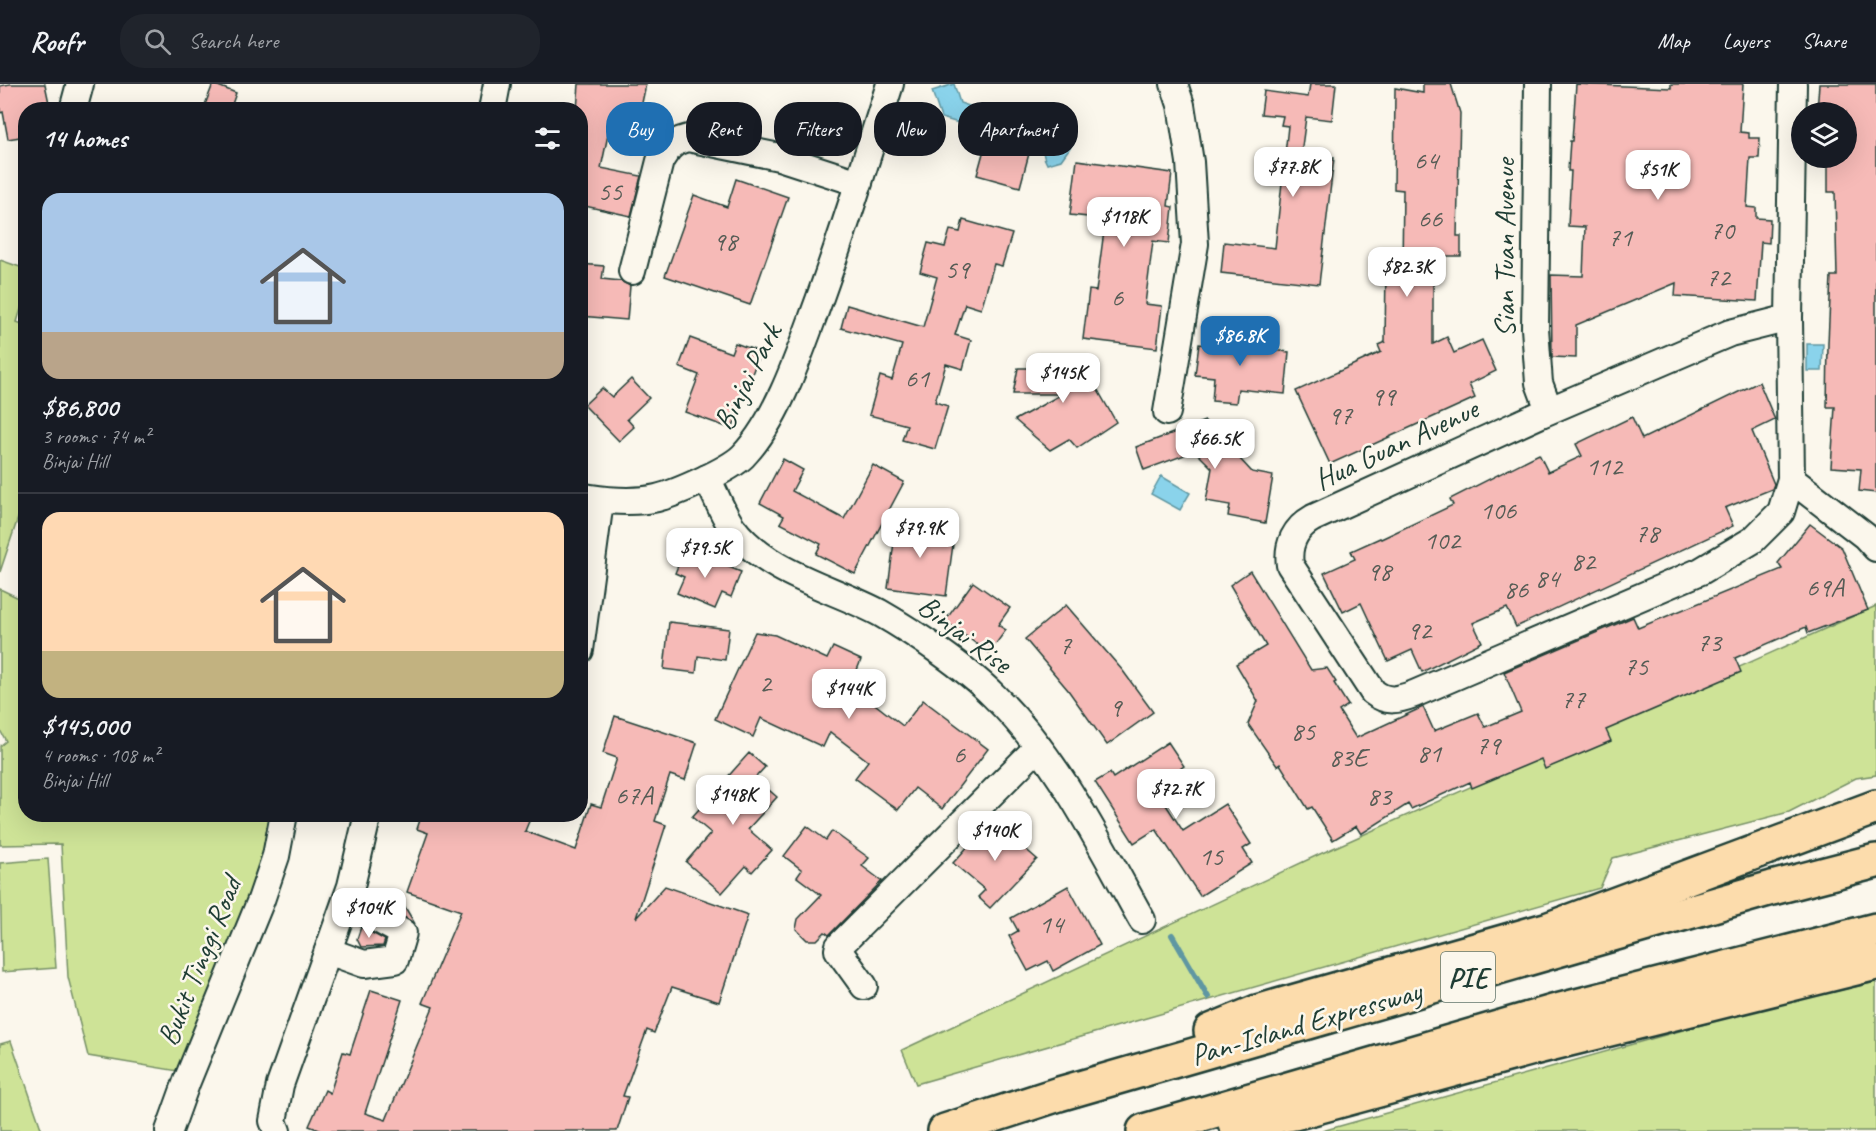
<!DOCTYPE html>
<html lang="en">
<head>
<meta charset="utf-8">
<style>
  :root { --surface:#171b24; --page:#20242c; --text:#f1f3f6; --muted:#9ea1a6; --line:#363941; --accent:#1f6fb2 }
  body { margin:0; font-family:Caveat,sans-serif; background:var(--page); color:var(--text); height:100vh; display:flex; flex-direction:column; font-size:22px; white-space:nowrap }
  * { box-sizing:border-box; margin:0 }
  p { font-size:20px; color:var(--muted) }
  .icon { flex:none; width:33px; height:33px; fill:none; stroke:currentColor; stroke-width:2; stroke-linecap:round; stroke-linejoin:round }
  .map { position:relative; flex:1; overflow:hidden }
  .sheet { position:absolute; left:18px; top:18px; width:570px; height:720px; display:flex; flex-direction:column; background:var(--surface); border-radius:24px; box-shadow:0 6px 24px #0002 }
  .sheet>* { flex:none }
  .guide { position:absolute; left:606px; top:18px; width:570px; height:54px; display:flex; gap:12px }
  .tools { position:absolute; left:1791px; top:18px; display:grid; gap:12px }
  .tools a { display:grid; place-items:center; width:66px; height:66px; border-radius:50%; background:var(--surface); box-shadow:0 6px 24px #0002; font-size:30px }
  .price { position:absolute; translate:-50% -51px; padding:0 14px; border-radius:12px; background:#fff; color:#222; font-size:20px; line-height:39px; filter:drop-shadow(0 2px 3px #0008) }
  .price::after { content:''; position:absolute; left:50%; top:36px; width:18px; height:14px; margin-left:-9px; background:inherit; clip-path:polygon(0 0,100% 0,50% 100%) }
  .price.active { background:var(--accent); color:#fff }
  ul { padding:0; list-style:none }
  li { display:grid; align-content:center; gap:12px; height:318px; padding:0 24px }
  li+li { border-top:2px solid var(--line) }
  li span { display:grid; place-items:center; height:186px; border-radius:18px; color:#555 }
  li>.icon { margin-inline-start:auto }
  span .icon { width:108px; height:108px; fill:#fffc; stroke-width:1 }
  li b { font-size:26px }
  h2 { display:flex; justify-content:space-between; align-items:center; height:72px; padding:0 24px; font-size:26px }
  .chip { padding:0 21px; border-radius:24px; background:var(--surface); box-shadow:0 6px 24px #0002; font-size:21px; line-height:54px }
  .chip.active { background:var(--accent); color:#fff }
  header { display:flex; align-items:center; gap:36px; box-sizing:border-box; height:84px; padding:0 30px; background:var(--surface); border-bottom:2px solid var(--line) }
  header strong { font-size:28px }
  nav { display:flex; gap:33px; margin-inline-start:auto; font-size:21px }
  .search { width:420px; height:54px; background:var(--page); display:flex; align-items:center; gap:15px; box-sizing:border-box; padding:0 21px; border-radius:24px; color:var(--muted); font-size:22px }
  .map>svg:first-child { display:block }
  .green { fill:#cee397; stroke:#769066; stroke-width:1.5 }
  .water { fill:#8ad3eb; stroke:#5f97a2; stroke-width:1.5 }
  .lines { fill:none; stroke-linecap:round; stroke-linejoin:round }
  .stream { stroke:#5f97a2; stroke-width:6 }
  .building { fill:#f6bab7; stroke:#1f3d34; stroke-width:1.5 }
  .minor-casing { stroke:#1f3d34; stroke-width:30 }
  .highway-casing { stroke:#1f3d34; stroke-width:38 }
  .minor { stroke:#fbf7ec; stroke-width:26 }
  .highway { stroke:#fcdcac; stroke-width:33 }
  .labels { text-anchor:middle; dominant-baseline:central; stroke-width:5; stroke-linejoin:round; paint-order:stroke }
  .number-label { font-size:27px; fill:#555c55 }
  .shield { fill:#fbf7ec; stroke:#61756b; stroke-width:1.5 }
  .shield-label { font-size:28px; font-weight:bold; fill:#1f3d34 }
  .street-label { font-size:30px; fill:#1f3d34; stroke:#fbf7ec }
</style>
</head>
<body>
<header>
<strong>Roofr</strong>
<div class="search"><svg class="icon" aria-label="search" viewBox="0 0 24 24"><circle cx="10" cy="10" r="6"/><path d="M15 15l6 6"/></svg>Search here</div>
<nav><a>Map</a><a>Layers</a><a>Share</a></nav>
</header>
<div class="map">
<svg width="1876" height="1047" viewBox="0 0 1876 1047">
  <rect width="100%" height="100%" fill="#fbf7ec"/>
  <filter id="ink" filterUnits="userSpaceOnUse"><feTurbulence type="fractalNoise" baseFrequency=".0167" numOctaves="2"/><feDisplacementMap in="SourceGraphic" scale="12" xChannelSelector="R" yChannelSelector="G"/><feConvolveMatrix kernelMatrix="1 2 1 2 8 2 1 2 1" color-interpolation-filters="sRGB"/></filter>
  <g filter="url(#ink)">
    <!-- green -->
    <g class="green">
      <polygon points="0,176 26,185 25,212 17,238 25,241 25,413 0,488"/>
      <polygon points="0,505 25,517 26,730 272,731 263,787 178,987 88,972 68,893 61,760 0,761 0,662 6,657 0,646"/>
      <polygon points="1876,522 1876,691 1856,694 1789,728 1613,774 1600,804 916,1000 902,966 1320,770"/>
      <polygon points="48,775 56,884 2,888 0,779"/>
      <polygon points="1876,898 1876,1047 1322,1047 1758,925"/>
      <polygon points="11,957 42,1047 0,1047 0,960"/>
    </g>
    <!-- water -->
    <g class="water">
      <polygon points="954,0 960,19 972,23 966,41 941,34 932,7"/>
      <path d="M1060,42L1074,49V58L1061,76L1047,80C1038,64 1046,50 1060,42Z"/>
      <polygon points="1807,260 1823,260 1822,287 1807,287"/>
      <polygon points="1161,392 1190,409 1180,426 1151,410"/>
    </g>
    <g class="lines">
      <!-- stream -->
      <polyline class="stream" points="1172,851 1208,913"/>
    </g>
    <!-- building -->
    <g class="building">
      <polygon points="10,0 45,0 49,19 26,26 26,52 8,55 3,28 0,29 0,2"/>
      <polygon points="213,0 236,9 230,26 203,26"/>
      <polygon points="579,0 646,0 635,52 609,46 601,84 641,92 631,132 580,121 580,26 577,26"/>
      <polygon points="1310,0 1336,0 1332,36 1306,33 1301,70 1334,74 1319,200 1221,189 1224,158 1275,164 1288,42 1281,41 1283,32 1261,30 1264,7 1308,13"/>
      <polygon points="1423,0 1451,0 1460,29 1457,152 1461,152 1461,172 1433,172 1433,260 1447,253 1454,269 1482,256 1496,287 1469,300 1475,314 1330,380 1296,307 1381,268 1378,261 1385,258 1386,185 1402,185 1403,106 1394,105 1395,4 1423,9"/>
      <polygon points="1576,0 1671,4 1671,0 1743,0 1740,48 1749,49 1749,54 1760,54 1759,74 1750,74 1747,123 1756,124 1756,134 1770,135 1769,159 1761,158 1757,217 1675,212 1676,199 1576,241 1576,274 1552,273 1551,191 1583,192 1585,143 1568,142 1571,87 1568,87 1569,71 1570,57 1572,57"/>
      <polygon points="1819,0 1876,0 1876,409 1859,407 1861,385 1831,383 1835,323 1827,323 1828,259 1831,192 1837,192 1835,108 1828,108 1828,74 1846,74 1846,28 1817,28"/>
      <polygon points="991,40 1034,51 1020,103 977,91"/>
      <polygon points="1077,76 1172,89 1168,122 1173,123 1169,159 1153,157 1145,220 1162,222 1157,264 1083,255 1089,206 1096,207 1104,147 1096,146 1097,134 1070,131"/>
      <polygon points="736,95 788,113 750,221 665,192 694,111 727,123"/>
      <polygon points="963,136 1012,150 1002,182 994,180 981,225 965,220 955,251 971,256 963,285 946,280 935,318 948,322 935,365 902,356 907,341 869,331 880,292 892,296 902,261 841,244 847,221 923,243 937,193 920,188 928,159 945,163 950,146 960,148"/>
      <polygon points="580,180 604,182 602,195 621,197 630,202 627,236 580,232"/>
      <polygon points="1210,246 1239,249 1238,262 1289,268 1285,310 1238,305 1236,319 1212,317 1214,293 1195,291 1199,260 1208,261"/>
      <polygon points="690,254 731,269 735,259 760,268 732,345 685,328 699,291 679,283"/>
      <polygon points="1029,278 1084,282 1116,338 1077,364 1069,355 1050,366 1015,336 1062,310 1013,310 1018,284 1029,284"/>
      <polygon points="631,295 649,314 627,335 634,343 619,357 584,321 602,304 612,313"/>
      <polygon points="1759,298 1775,336 1752,347 1774,400 1772,405 1725,424 1733,442 1516,543 1507,524 1473,539 1482,558 1422,588 1412,566 1388,577 1361,519 1343,528 1324,489 1355,475 1351,467 1380,454 1381,455 1453,421 1450,415 1539,370 1548,388 1582,372 1576,360 1632,333 1642,355"/>
      <polygon points="1205,337 1252,388 1273,392 1265,439 1228,432 1230,421 1206,417 1212,384 1195,367 1144,386 1136,363"/>
      <polygon points="783,375 803,386 792,407 844,435 873,381 904,398 855,490 816,470 821,460 780,439 784,432 760,419"/>
      <polygon points="897,435 938,440 937,451 954,453 946,512 888,504"/>
      <polygon points="1810,440 1842,464 1868,526 1808,549 1806,543 1735,574 1741,588 1606,646 1611,657 1545,685 1541,675 1472,704 1470,698 1411,725 1408,720 1361,750 1356,742 1333,756 1312,723 1308,725 1280,680 1277,682 1248,640 1258,617 1236,580 1266,562 1230,501 1250,487 1311,586 1327,584 1336,598 1334,599 1348,621 1339,627 1356,654 1423,623 1434,647 1478,629 1485,643 1521,628 1504,588 1633,533 1638,544 1782,485 1778,479"/>
      <polygon points="685,465 741,488 731,513 722,509 715,525 677,509 684,493 675,489"/>
      <polygon points="973,498 1010,524 998,541 1006,546 989,569 945,537"/>
      <polygon points="1066,521 1123,587 1153,628 1107,661 1068,606 1025,555"/>
      <polygon points="669,538 729,545 725,576 698,572 696,589 664,585"/>
      <polygon points="755,548 775,551 827,575 833,563 861,576 857,586 860,588 853,603 903,642 923,616 988,665 942,725 915,704 898,726 855,694 868,677 830,648 823,663 761,634 753,653 715,635"/>
      <polygon points="615,632 697,659 685,696 670,691 655,737 666,741 636,834 665,802 748,831 719,918 672,903 654,949 647,946 623,1012 628,1013 617,1047 322,1047 309,1042 325,1006 330,1009 343,968 350,970 371,906 402,916 365,1029 386,1036 433,923 422,919 461,827 407,808 428,749 417,745 422,730 532,730 525,747 576,766 591,720 601,723 617,674 603,669"/>
      <polygon points="1168,658 1184,682 1177,687 1189,706 1166,721 1183,747 1225,720 1251,760 1243,765 1252,779 1200,812 1156,745 1134,759 1095,698 1110,689 1113,694"/>
      <polygon points="749,669 765,683 755,694 777,713 748,745 772,766 752,788 746,782 722,809 686,778 711,749 692,733"/>
      <polygon points="992,736 1037,775 990,824 978,813 985,806 953,779"/>
      <polygon points="807,742 826,756 832,747 869,774 862,782 882,797 829,851 825,848 817,856 807,856 796,845 798,835 821,811 797,793 802,786 784,772"/>
      <polygon points="1068,802 1100,861 1053,887 1048,877 1028,887 1009,852 1018,847 1011,834"/>
      <polygon points="399,813 415,840 382,820"/>
      <polygon points="361,843 385,856 383,862 361,863 357,855"/>
    </g>
    <g class="lines">
      <!-- minor casing -->
      <g class="minor-casing">
        <g id="minor">
          <polyline points="1538,0 1535,244 1539,299 1549,326"/>
          <polyline points="73,26 80,0"/>
          <polyline points="492,26 497,0"/>
          <path d="M632,187L660,77C668,64 672,58 688,54L779,73L859,99"/>
          <path d="M1789,234L1730,249L1711,257L1541,330L1313,434C1295,444 1287,461 1290,481L1373,608C1387,619 1398,616 1414,610L1701,487L1753,456L1781,428L1791,395L1789,234L1793,0"/>
          <polyline points="1167,328 1195,160 1190,78 1181,21 1174,0"/>
          <path d="M707,394C715,409 722,429 732,443C767,490 831,503 880,529C915,549 966,584 994,612C1058,674 1099,759 1142,836"/>
          <polyline points="1791,395 1865,452 1876,464"/>
          <path d="M580,412C603,417 635,419 657,414C677,409 729,386 743,372C776,338 798,274 814,230C842,154 866,77 890,0"/>
          <polyline points="580,566 600,417"/>
          <polyline points="328,867 364,880 395,876 403,849 346,818"/>
          <polyline points="864,902 838,866 839,862 1038,663"/>
          <polyline points="169,1047 187,997 261,816 276,772 284,730"/>
          <polyline points="277,1047 273,1037 280,1001 351,802 368,730"/>
        </g>
      </g>
      <!-- highway casing -->
      <g class="highway-casing">
        <g id="highway">
          <polyline points="1211,947 1257,928 1549,845 1876,723"/>
          <polyline points="1235,1039 1294,1029 1533,964 1876,879"/>
          <polyline points="945,1047 1059,1010 1772,804 1876,777"/>
          <polyline points="1144,1047 1553,928 1876,846"/>
        </g>
      </g>
      <!-- minor -->
      <use href="#minor" class="minor"/>
      <!-- highway -->
      <use href="#highway" class="highway"/>
    </g>
  </g>
  <g class="labels">
    <!-- number labels -->
    <g class="number-label">
      <text x="1426" y="76">64</text>
      <text x="610" y="107">55</text>
      <text x="1430" y="134">66</text>
      <text x="1722" y="146">70</text>
      <text x="1620" y="153">71</text>
      <text x="725" y="157">98</text>
      <text x="957" y="185">59</text>
      <text x="1718" y="193">72</text>
      <text x="1117" y="213">6</text>
      <text x="917" y="294">61</text>
      <text x="1383" y="312">99</text>
      <text x="1340" y="331">97</text>
      <text x="1604" y="382">112</text>
      <text x="1498" y="426">106</text>
      <text x="1647" y="449">78</text>
      <text x="1442" y="456">102</text>
      <text x="1583" y="477">82</text>
      <text x="1379" y="487">98</text>
      <text x="1547" y="494">84</text>
      <text x="1825" y="503">69A</text>
      <text x="1516" y="505">86</text>
      <text x="1419" y="546">92</text>
      <text x="1709" y="558">73</text>
      <text x="1065" y="561">7</text>
      <text x="1636" y="582">75</text>
      <text x="765" y="599">2</text>
      <text x="1573" y="615">77</text>
      <text x="1115" y="623">9</text>
      <text x="1303" y="647">85</text>
      <text x="1488" y="661">79</text>
      <text x="1429" y="669">81</text>
      <text x="959" y="670">6</text>
      <text x="1348" y="673">83E</text>
      <text x="634" y="711">67A</text>
      <text x="1379" y="712">83</text>
      <text x="1211" y="772">15</text>
      <text x="1051" y="840">14</text>
    </g>
    <!-- shield labels -->
    <rect class="shield" x="1441" y="868" width="54" height="50" rx="4.5"/>
    <g class="shield-label">
      <text x="1468" y="893">PIE</text>
    </g>
    <!-- street labels -->
    <g class="street-label">
      <text transform="translate(1504 164) rotate(-90)">Sian Tuan Avenue</text>
      <text transform="translate(747 293) rotate(-63)">Binjai Park</text>
      <text transform="translate(1396 360) rotate(-25)">Hua Guan Avenue</text>
      <text transform="translate(965 550) rotate(37)">Binjai Rise</text>
      <text transform="translate(199 877) rotate(-68)">Bukit Tinggi Road</text>
      <text transform="translate(1306 939) rotate(-16)">Pan-Island Expressway</text>
    </g>
  </g>
</svg>
<div class="tools">
<a><svg class="icon" aria-label="layers" viewBox="0 0 24 24"><path d="M12 4l9 5-9 5-9-5zM3 14l9 5 9-5"/></svg></a>
</div>
<b class="price" style="left:1293px;top:114px">$77.8K</b>
<b class="price" style="left:1658px;top:117px">$51K</b>
<b class="price" style="left:1124px;top:164px">$118K</b>
<b class="price" style="left:1407px;top:214px">$82.3K</b>
<b class="price active" style="left:1240px;top:283px">$86.8K</b>
<b class="price" style="left:1063px;top:320px">$145K</b>
<b class="price" style="left:1215px;top:386px">$66.5K</b>
<b class="price" style="left:920px;top:475px">$79.9K</b>
<b class="price" style="left:705px;top:495px">$79.5K</b>
<b class="price" style="left:849px;top:636px">$144K</b>
<b class="price" style="left:1176px;top:736px">$72.7K</b>
<b class="price" style="left:733px;top:742px">$148K</b>
<b class="price" style="left:995px;top:778px">$140K</b>
<b class="price" style="left:369px;top:855px">$104K</b>
<div class="guide">
<a class="chip active">Buy</a>
<a class="chip">Rent</a>
<a class="chip">Filters</a>
<a class="chip">New</a>
<a class="chip">Apartment</a>
</div>
<section class="sheet">
<h2>14 homes<svg class="icon" aria-label="filters" viewBox="0 0 24 24"><path d="M4 7h16M4 17h16"/><circle cx="9" cy="7" r="2"/><circle cx="15" cy="17" r="2"/></svg></h2>
<ul>
<li><span style="background:linear-gradient(#a9c7e8 75%,#b9a48a 0)"><svg class="icon" aria-label="home" viewBox="0 0 24 24"><path d="M3 11l9-7 9 7M6 9v11h12V9"/></svg></span><div><b>$86,800</b><p>3 rooms · 74 m²</p><p>Binjai Hill</p></div></li>
<li><span style="background:linear-gradient(#ffd9b3 75%,#c2b280 0)"><svg class="icon" aria-label="home" viewBox="0 0 24 24"><path d="M3 11l9-7 9 7M6 9v11h12V9"/></svg></span><div><b>$145,000</b><p>4 rooms · 108 m²</p><p>Binjai Hill</p></div></li>
</ul>
</section>
</div>
</body>
</html>
